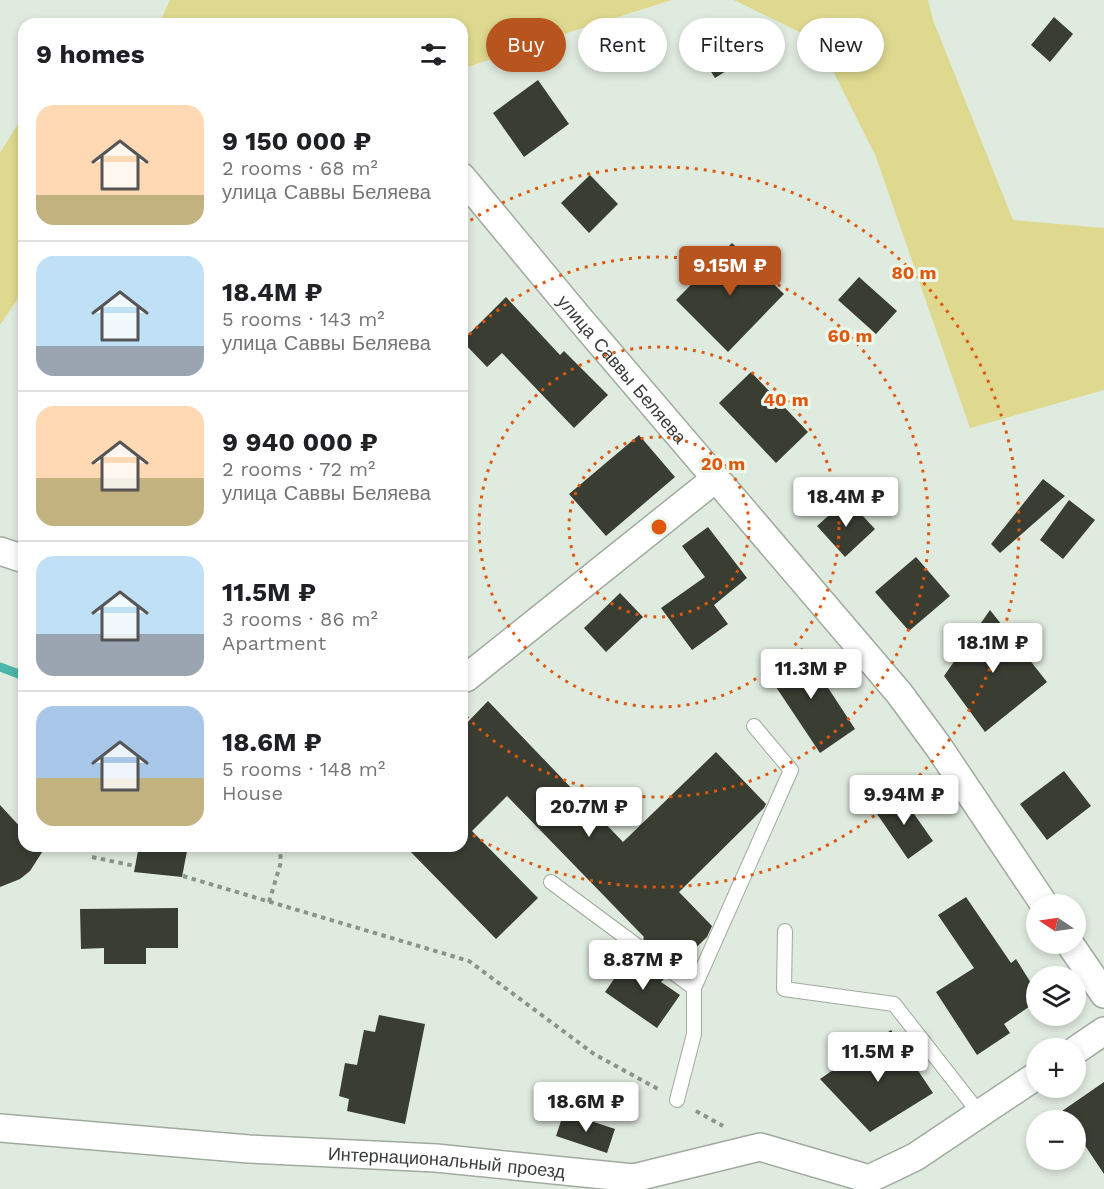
<!DOCTYPE html>
<html lang="en">
<head>
<meta charset="utf-8">
<style>
  :root { --surface:#fff; --page:#f6f6f6; --text:#202124; --muted:#757577; --line:#e0e0e0; --accent:#b8541e }
  body { margin:0; font-family:"Work Sans",sans-serif; background:var(--page); color:var(--text); height:100vh; display:flex; flex-direction:column; font-size:22px; white-space:nowrap }
  * { box-sizing:border-box; margin:0 }
  p { font-size:20px; color:var(--muted) }
  .icon { flex:none; width:33px; height:33px; fill:none; stroke:currentColor; stroke-width:2; stroke-linecap:round; stroke-linejoin:round }
  .map { position:relative; flex:1; overflow:hidden }
  .panel { position:absolute; left:18px; top:18px; width:450px; height:834px; display:flex; flex-direction:column; background:var(--surface); border-radius:18px; box-shadow:0 3px 9px #0003 }
  .panel>* { flex:none }
  .guide { position:absolute; left:486px; top:18px; width:528px; height:54px; display:flex; gap:12px }
  .needle { width:39px; rotate:283deg }
  .fabs { position:absolute; left:1026px; top:894px; display:grid; gap:12px }
  .fabs a { display:grid; place-items:center; width:60px; height:60px; border-radius:50%; background:var(--surface); box-shadow:0 3px 9px #0003; font-size:30px }
  .price { position:absolute; translate:-50% -51px; padding:0 14px; border-radius:6px; background:#fff; color:#222; font-size:20px; line-height:39px; filter:drop-shadow(0 2px 3px #0008) }
  .price::after { content:''; position:absolute; left:50%; top:36px; width:18px; height:14px; margin-left:-9px; background:inherit; clip-path:polygon(0 0,100% 0,50% 100%) }
  .price.current { background:var(--accent); color:#fff }
  ul { padding:0; list-style:none }
  li { display:flex; align-items:center; gap:18px; height:150px; padding:0 18px }
  li+li { border-top:2px solid var(--line) }
  li span { display:grid; place-items:center; flex:none; width:168px; height:120px; border-radius:18px; color:#555 }
  li>.icon { margin-inline-start:auto }
  span .icon { width:72px; height:72px; fill:#fffc; stroke-width:1 }
  li b { font-size:26px }
  h2 { display:flex; justify-content:space-between; align-items:center; height:72px; padding:0 18px; font-size:26px }
  .tag { padding:0 21px; border-radius:27px; background:var(--surface); box-shadow:0 3px 9px #0003; font-size:21px; line-height:54px }
  .tag.current { background:var(--accent); color:#fff }
  .map>svg:first-child { display:block }
  .green { fill:#ded98f }
  .lines { fill:none; stroke-linecap:round; stroke-linejoin:round }
  .stream { stroke:#4ab7a9; stroke-width:9 }
  .building { fill:#393d32 }
  .lane-casing { stroke:#a0aa9f; stroke-width:16 }
  .street-casing { stroke:#a0aa9f; stroke-width:30 }
  .path { stroke:#8b938b; stroke-width:4; stroke-dasharray:4.5 4.5; stroke-linecap:butt }
  .lane { stroke:#fff; stroke-width:14 }
  .street { stroke:#fff; stroke-width:27 }
  .ring { fill:none; stroke:#df580e; stroke-width:3; stroke-dasharray:3 6 }
  .labels { text-anchor:middle; dominant-baseline:central; stroke-width:6; stroke-linejoin:round; paint-order:stroke }
  .street-label { font-size:18px; fill:#393d39; stroke:#edf8ec }
  .centre { fill:#df580e; stroke:#edf8ec; stroke-width:3 }
  .ring-label { font-size:18px; text-anchor:middle; font-weight:bold; fill:#df580e; stroke:#edf8ec; stroke-width:6; stroke-linejoin:round; paint-order:stroke }
</style>
</head>
<body>
<div class="map">
<svg width="1104" height="1189" viewBox="0 0 1104 1189">
  <rect width="100%" height="100%" fill="#e0ebdf"/>
  <!-- green -->
  <g class="green">
    <polygon points="170,0 672,0 573,31 462,69 462,24 159,24"/>
    <polygon points="734,0 928,0 933,20 1013,220 1104,228 1104,390 970,428 876,157 818,41"/>
    <polygon points="21,119 24,120 24,290 0,325 0,153"/>
  </g>
  <g class="lines">
    <!-- stream -->
    <polyline class="stream" points="0,667 24,676"/>
  </g>
  <!-- building -->
  <g class="building">
    <polygon points="1054,17 1073,34 1050,62 1031,45"/>
    <polygon points="716,20 742,61 715,78 689,37"/>
    <polygon points="538,80 569,124 524,157 493,113"/>
    <polygon points="590,175 618,204 589,233 561,203"/>
    <polygon points="732,243 784,294 728,352 676,300"/>
    <polygon points="859,277 897,311 876,334 838,300"/>
    <polygon points="506,297 560,355 564,351 608,395 574,428 502,353 487,367 462,341"/>
    <polygon points="751,372 808,432 776,463 719,403"/>
    <polygon points="639,435 675,477 606,536 569,494"/>
    <polygon points="1043,479 1065,496 1000,553 991,544"/>
    <polygon points="847,499 875,529 845,557 817,526"/>
    <polygon points="1069,500 1095,520 1063,559 1040,540"/>
    <polygon points="708,527 747,578 714,605 728,624 692,650 661,608 705,577 682,546"/>
    <polygon points="916,557 950,596 909,631 875,592"/>
    <polygon points="620,593 643,617 606,652 584,628"/>
    <polygon points="990,610 1047,682 985,732 944,676"/>
    <polygon points="802,648 855,729 820,753 766,672"/>
    <polygon points="488,701 623,842 716,752 766,804 764,808 679,892 712,926 707,937 678,965 643,939 644,937 507,796 472,831 538,898 496,939 405,846 462,846 462,728"/>
    <polygon points="1064,771 1091,806 1047,840 1020,804"/>
    <polygon points="900,794 933,841 908,859 875,811"/>
    <polygon points="0,805 24,831 24,846 46,846 30,871 20,879 0,887"/>
    <polygon points="139,846 160,846 187,851 182,877 134,872"/>
    <polygon points="966,897 1011,963 1016,959 1036,991 1036,1002 1004,1024 1010,1033 977,1055 936,992 974,968 938,915"/>
    <polygon points="178,908 178,948 146,948 146,964 104,964 104,948 81,949 80,909"/>
    <polygon points="632,953 665,978 661,982 680,995 657,1028 605,992"/>
    <polygon points="379,1015 425,1024 405,1124 347,1111 349,1099 339,1096 345,1063 357,1065 364,1030 375,1032"/>
    <polygon points="891,1030 933,1093 870,1132 820,1079"/>
    <polygon points="1104,1082 1104,1174 1076,1132 1076,1120 1068,1120 1062,1111"/>
    <polygon points="564,1112 615,1129 607,1153 556,1136"/>
  </g>
  <g class="lines">
    <!-- lane casing -->
    <g class="lane-casing">
      <g id="lane">
        <polyline points="551,882 694,988 694,1034 677,1100"/>
        <polyline points="785,931 784,989 894,1004 980,1114"/>
        <polyline points="694,988 791,770 754,726"/>
      </g>
    </g>
    <!-- street casing -->
    <g class="street-casing">
      <g id="street">
        <path id="s1" d="M462,177L579,318L899,693L938,746L1044,904"/>
        <polyline points="0,551 24,559"/>
        <polyline points="462,679 466,678 715,479"/>
        <polyline points="1070,944 1104,994"/>
        <polyline points="1076,1050 1104,1031"/>
        <path id="s2" d="M0,1128L249,1149L436,1158L633,1178L760,1147L869,1179L915,1157L1036,1076"/>
      </g>
    </g>
    <!-- path -->
    <g class="path">
      <polyline points="92,857 135,866"/>
      <polyline points="183,876 469,961 594,1054 658,1089"/>
      <polyline points="269,902 281,862 280,851 273,846"/>
      <polyline points="696,1111 723,1126"/>
    </g>
    <!-- lane -->
    <use href="#lane" class="lane"/>
    <!-- street -->
    <use href="#street" class="street"/>
  </g>
  <!-- distance rings -->
  <g class="ring">
    <circle cx="659" cy="527" r="90"/>
    <circle cx="659" cy="527" r="180"/>
    <path d="M463 341A270 270 0 1 1 463 713"/>
    <path d="M463 225A360 360 0 1 1 463 829"/>
  </g>
  <g class="labels">
    <!-- street labels -->
    <g class="street-label">
      <text stroke="none"><textPath href="#s1" startOffset="250">улица Саввы Беляева</textPath></text>
      <text stroke="none"><textPath href="#s2" startOffset="448">Интернациональный проезд</textPath></text>
    </g>
  </g>
  <circle cx="659" cy="527" r="9" class="centre"/>
  <g class="ring-label">
    <text x="914" y="279">80 m</text>
    <text x="850" y="342">60 m</text>
    <text x="786" y="406">40 m</text>
    <text x="723" y="470">20 m</text>
  </g>
</svg>
<div class="fabs">
<a><svg class="needle" viewBox="-14 -14 28 28"><path d="M0-13l5 13h-10z" fill="#e53935"/><path d="M0 13l5-13h-10z" fill="#757577"/></svg></a>
<a><svg class="icon" aria-label="layers" viewBox="0 0 24 24"><path d="M12 4l9 5-9 5-9-5zM3 14l9 5 9-5"/></svg></a>
<a>+</a>
<a>−</a>
</div>
<b class="price current" style="left:730px;top:297px">9.15M ₽</b>
<b class="price" style="left:846px;top:528px">18.4M ₽</b>
<b class="price" style="left:993px;top:674px">18.1M ₽</b>
<b class="price" style="left:811px;top:700px">11.3M ₽</b>
<b class="price" style="left:904px;top:826px">9.94M ₽</b>
<b class="price" style="left:589px;top:838px">20.7M ₽</b>
<b class="price" style="left:643px;top:991px">8.87M ₽</b>
<b class="price" style="left:878px;top:1083px">11.5M ₽</b>
<b class="price" style="left:586px;top:1133px">18.6M ₽</b>
<div class="guide">
<a class="tag current">Buy</a>
<a class="tag">Rent</a>
<a class="tag">Filters</a>
<a class="tag">New</a>
</div>
<section class="panel">
<h2>9 homes<svg class="icon" aria-label="filters" viewBox="0 0 24 24"><path d="M4 7h16M4 17h16"/><circle cx="9" cy="7" r="2"/><circle cx="15" cy="17" r="2"/></svg></h2>
<ul>
<li><span style="background:linear-gradient(#ffd9b3 75%,#c2b280 0)"><svg class="icon" aria-label="home" viewBox="0 0 24 24"><path d="M3 11l9-7 9 7M6 9v11h12V9"/></svg></span><div><b>9 150 000 ₽</b><p>2 rooms · 68 m²</p><p>улица Саввы Беляева</p></div></li>
<li><span style="background:linear-gradient(#bfe0f5 75%,#9aa5b1 0)"><svg class="icon" aria-label="home" viewBox="0 0 24 24"><path d="M3 11l9-7 9 7M6 9v11h12V9"/></svg></span><div><b>18.4M ₽</b><p>5 rooms · 143 m²</p><p>улица Саввы Беляева</p></div></li>
<li><span style="background:linear-gradient(#ffd9b3 60%,#c2b280 0)"><svg class="icon" aria-label="home" viewBox="0 0 24 24"><path d="M3 11l9-7 9 7M6 9v11h12V9"/></svg></span><div><b>9 940 000 ₽</b><p>2 rooms · 72 m²</p><p>улица Саввы Беляева</p></div></li>
<li><span style="background:linear-gradient(#bfe0f5 65%,#9aa5b1 0)"><svg class="icon" aria-label="home" viewBox="0 0 24 24"><path d="M3 11l9-7 9 7M6 9v11h12V9"/></svg></span><div><b>11.5M ₽</b><p>3 rooms · 86 m²</p><p>Apartment</p></div></li>
<li><span style="background:linear-gradient(#a9c7e8 60%,#c2b280 0)"><svg class="icon" aria-label="home" viewBox="0 0 24 24"><path d="M3 11l9-7 9 7M6 9v11h12V9"/></svg></span><div><b>18.6M ₽</b><p>5 rooms · 148 m²</p><p>House</p></div></li>
</ul>
</section>
</div>
</body>
</html>
